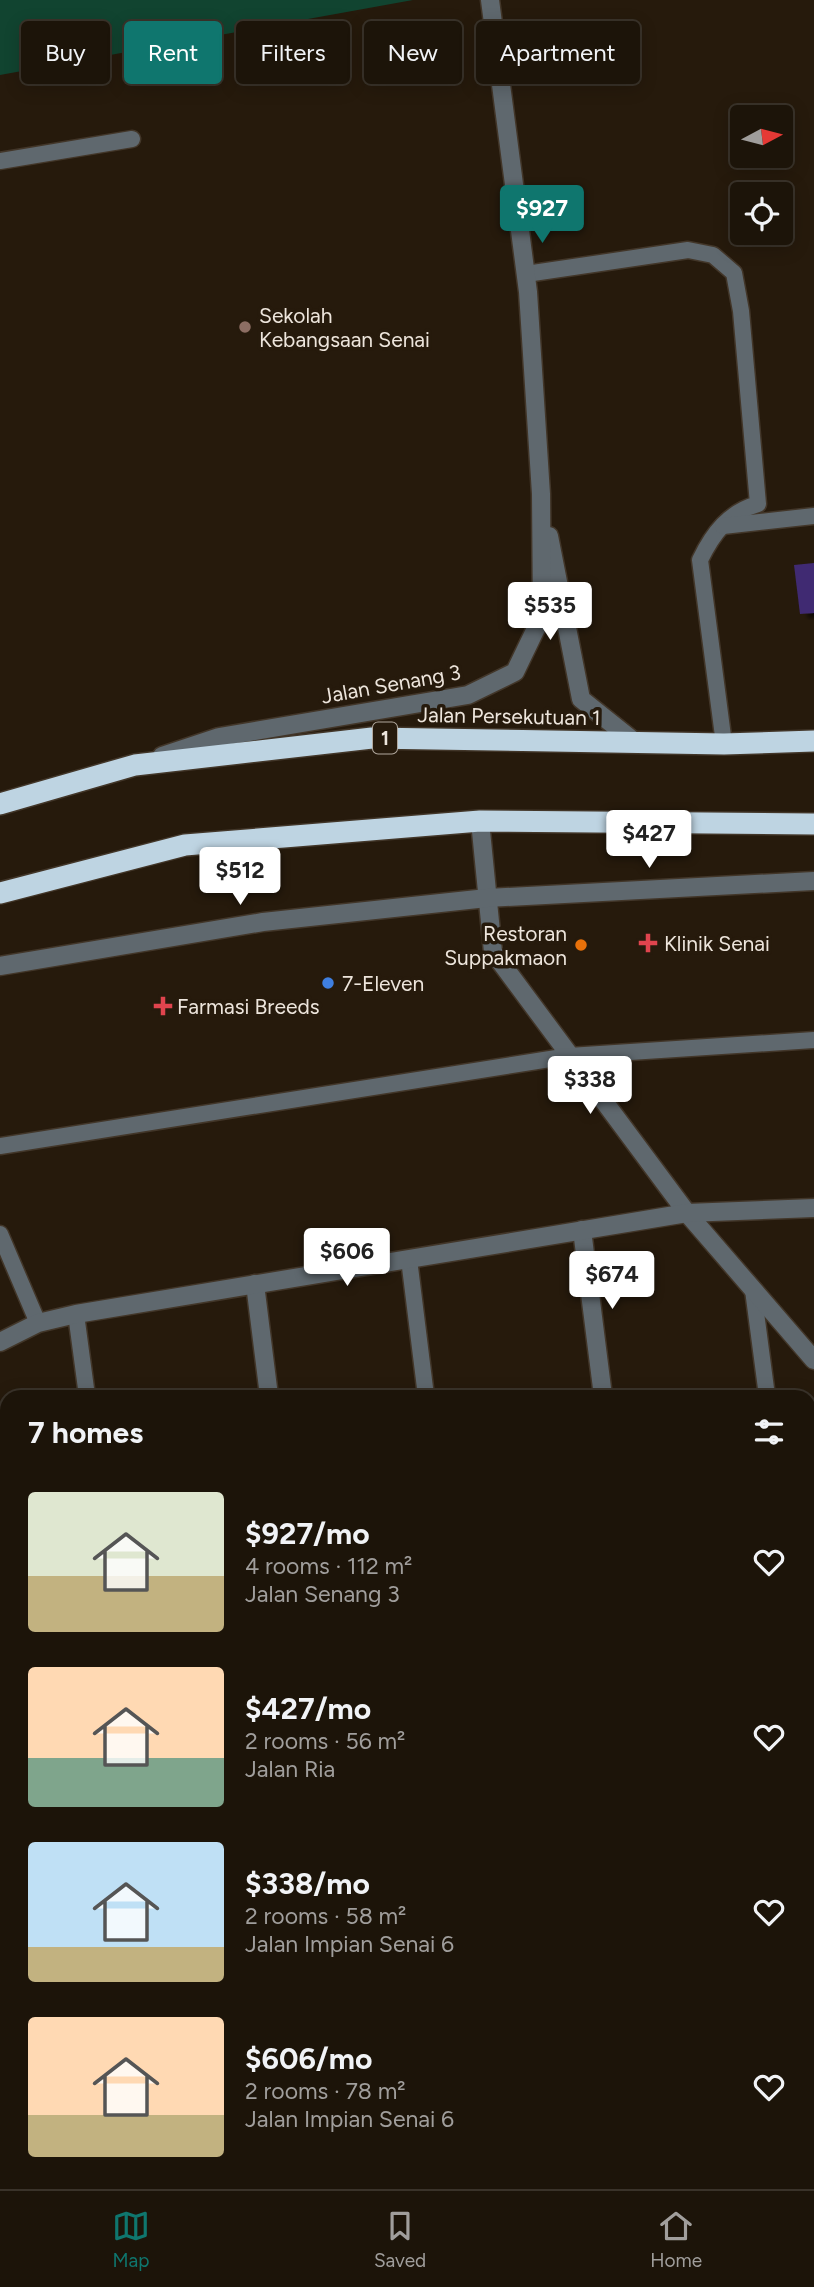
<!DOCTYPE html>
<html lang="en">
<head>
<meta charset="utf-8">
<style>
  :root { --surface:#1c1409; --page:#292117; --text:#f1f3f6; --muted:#a09e9c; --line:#3a332a; --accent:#0f766e }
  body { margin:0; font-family:Figtree,sans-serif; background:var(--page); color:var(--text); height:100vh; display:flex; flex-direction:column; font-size:26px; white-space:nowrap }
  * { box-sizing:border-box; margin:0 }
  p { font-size:23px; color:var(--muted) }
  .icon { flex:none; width:38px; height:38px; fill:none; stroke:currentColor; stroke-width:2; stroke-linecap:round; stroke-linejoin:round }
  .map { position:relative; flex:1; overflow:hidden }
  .details { position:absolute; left:0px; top:1390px; width:816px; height:800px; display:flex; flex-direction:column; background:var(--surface); border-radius:21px 21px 0 0; box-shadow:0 4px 18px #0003,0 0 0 2px var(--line) }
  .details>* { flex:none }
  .top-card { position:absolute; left:21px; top:21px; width:774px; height:63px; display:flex; gap:14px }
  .needle { width:46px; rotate:83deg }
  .fabs { position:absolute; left:730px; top:105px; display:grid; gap:14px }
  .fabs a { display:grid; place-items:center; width:63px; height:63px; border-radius:7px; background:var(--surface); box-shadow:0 4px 18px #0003,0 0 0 2px var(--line); font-size:35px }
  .price { position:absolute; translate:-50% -60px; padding:0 16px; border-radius:7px; background:#fff; color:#222; font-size:23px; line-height:46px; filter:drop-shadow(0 2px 4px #0008) }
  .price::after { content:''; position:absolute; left:50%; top:42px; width:21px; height:16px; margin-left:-10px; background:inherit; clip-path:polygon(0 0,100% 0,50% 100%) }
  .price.active { background:var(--accent); color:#fff }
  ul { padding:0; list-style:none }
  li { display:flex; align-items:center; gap:21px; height:175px; padding:0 28px }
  li span { display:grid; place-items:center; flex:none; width:196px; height:140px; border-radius:7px; color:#555 }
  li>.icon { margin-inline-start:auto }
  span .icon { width:84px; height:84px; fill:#fffc; stroke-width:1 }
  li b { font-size:30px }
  h2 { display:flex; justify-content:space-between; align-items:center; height:84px; padding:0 28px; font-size:30px }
  .tag { padding:0 24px; border-radius:7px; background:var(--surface); box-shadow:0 4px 18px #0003,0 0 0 2px var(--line); font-size:24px; line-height:63px }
  .tag.active { background:var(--accent); color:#fff }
  .dock { display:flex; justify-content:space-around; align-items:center; height:98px; border-top:2px solid var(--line); background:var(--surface); font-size:19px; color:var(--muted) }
  .dock a { display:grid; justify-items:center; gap:4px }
  .dock .active { color:var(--accent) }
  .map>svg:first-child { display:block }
  .green { fill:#114430 }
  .building { fill:#3f2a72; filter:url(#shadow) }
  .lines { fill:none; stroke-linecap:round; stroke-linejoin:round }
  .lane-casing { stroke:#423629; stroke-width:19 }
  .street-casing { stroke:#423629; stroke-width:21 }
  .highway-casing { stroke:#423629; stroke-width:24 }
  .lane { stroke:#5f686e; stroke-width:16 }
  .street { stroke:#5f686e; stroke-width:18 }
  .highway { stroke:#bed4e2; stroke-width:21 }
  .education-dot { fill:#8d6e63; stroke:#261a0c; stroke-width:2.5 }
  .health-dot { fill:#e0444e; stroke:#261a0c; stroke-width:2.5 }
  .food-dot { fill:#e8710a; stroke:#261a0c; stroke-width:2.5 }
  .shop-dot { fill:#3f7fe0; stroke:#261a0c; stroke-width:2.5 }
  .labels { text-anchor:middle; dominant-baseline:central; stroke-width:7; stroke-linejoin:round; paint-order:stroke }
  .shield { fill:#261a0c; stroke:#b1a89e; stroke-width:2 }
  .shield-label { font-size:19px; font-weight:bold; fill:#ede5dc }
  .poi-label { font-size:21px; fill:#ede5dc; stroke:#261a0c; text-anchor:start }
  .street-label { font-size:21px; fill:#ede5dc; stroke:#261a0c }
</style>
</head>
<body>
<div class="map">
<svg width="814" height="2189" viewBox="0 0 814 2189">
  <defs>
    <filter id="shadow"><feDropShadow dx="8" dy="4.5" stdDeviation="2" flood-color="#0009"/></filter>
  </defs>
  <rect width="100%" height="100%" fill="#261a0c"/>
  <!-- green -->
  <polygon class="green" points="0,0 413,0 0,75"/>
  <!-- building -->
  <polygon class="building" points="814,563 814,613 800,614 794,565"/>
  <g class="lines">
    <!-- lane casing -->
    <g class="lane-casing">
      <g id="lane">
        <polyline points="0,161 132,139"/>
        <path d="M526,274L688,250L713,255L734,273L741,311L758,504C729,512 713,533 700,560L724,744"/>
        <polyline points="723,526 814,516"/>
        <polyline points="0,1146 569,1056 814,1040"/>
        <polyline points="0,1234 38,1323"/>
        <polyline points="409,1259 426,1396"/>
        <polyline points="753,1290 767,1396"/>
        <polyline points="76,1314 87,1396"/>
        <polyline points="808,1720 814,1761"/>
        <polyline points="0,1860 7,1859"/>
        <polyline points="188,2182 189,2189"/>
        <polyline points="530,2182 531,2189"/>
      </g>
    </g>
    <!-- street casing -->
    <g class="street-casing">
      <g id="street">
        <polyline points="549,536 581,699 636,743"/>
        <polyline points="162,756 219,737 468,695 515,672 542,616 541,494 528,292 490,0"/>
        <polyline points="480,821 493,952 687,1213 814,1360"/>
        <polyline points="0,966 263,922 487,898 814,881"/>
        <polyline points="582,1230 603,1396"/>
        <polyline points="255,1284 269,1396"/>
        <polyline points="0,1342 38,1323 76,1314 687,1213 814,1208"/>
        <polyline points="0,1999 7,2051"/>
        <polyline points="25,2182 25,2189"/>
        <polyline points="369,2182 370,2189"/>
        <polyline points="706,2182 707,2189"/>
      </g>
    </g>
    <!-- highway casing -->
    <g class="highway-casing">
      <g id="highway">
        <polyline points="0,804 135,765 372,738 724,744 814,741"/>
        <polyline points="0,893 185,845 480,821 814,824"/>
      </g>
    </g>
    <!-- lane -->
    <use href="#lane" class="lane"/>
    <!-- street -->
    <use href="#street" class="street"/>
    <!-- highway -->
    <use href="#highway" class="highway"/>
  </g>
  <!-- markers -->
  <circle class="education-dot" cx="245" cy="327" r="7"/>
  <g class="health-dot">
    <path d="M644.5 932.5h7v7h7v7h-7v7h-7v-7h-7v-7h7z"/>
    <path d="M159.5 995.5h7v7h7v7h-7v7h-7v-7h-7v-7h7z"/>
  </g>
  <circle class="food-dot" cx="581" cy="945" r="7"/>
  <circle class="shop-dot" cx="328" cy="983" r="7"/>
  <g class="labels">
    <!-- shield labels -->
    <rect class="shield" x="373" y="722.5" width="24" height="31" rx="5"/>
    <g class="shield-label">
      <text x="385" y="738">1</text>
    </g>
    <!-- poi labels -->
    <g class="poi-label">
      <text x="259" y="315">Sekolah<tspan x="259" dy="24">Kebangsaan Senai</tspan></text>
      <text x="567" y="933" text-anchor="end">Restoran<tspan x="567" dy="24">Suppakmaon</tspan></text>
      <text x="664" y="943">Klinik Senai</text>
      <text x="342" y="983">7-Eleven</text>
      <text x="177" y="1006">Farmasi Breeds</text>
    </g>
    <!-- street labels -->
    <g class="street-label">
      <text transform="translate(391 684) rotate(-10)">Jalan Senang 3</text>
      <text transform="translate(509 716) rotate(1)">Jalan Persekutuan 1</text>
    </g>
  </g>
</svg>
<div class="fabs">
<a><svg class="needle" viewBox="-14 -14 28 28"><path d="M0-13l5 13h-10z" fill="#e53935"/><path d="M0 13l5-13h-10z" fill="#a09e9c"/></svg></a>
<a><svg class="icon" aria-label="locate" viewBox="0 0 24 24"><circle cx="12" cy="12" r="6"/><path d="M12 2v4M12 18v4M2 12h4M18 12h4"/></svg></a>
</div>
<b class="price active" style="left:542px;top:245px">$927</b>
<b class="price" style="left:550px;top:642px">$535</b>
<b class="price" style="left:649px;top:870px">$427</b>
<b class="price" style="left:240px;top:907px">$512</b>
<b class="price" style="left:590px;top:1116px">$338</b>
<b class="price" style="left:347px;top:1288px">$606</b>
<b class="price" style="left:612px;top:1311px">$674</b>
<div class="top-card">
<a class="tag">Buy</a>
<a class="tag active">Rent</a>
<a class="tag">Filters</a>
<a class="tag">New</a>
<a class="tag">Apartment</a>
</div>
<section class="details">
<h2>7 homes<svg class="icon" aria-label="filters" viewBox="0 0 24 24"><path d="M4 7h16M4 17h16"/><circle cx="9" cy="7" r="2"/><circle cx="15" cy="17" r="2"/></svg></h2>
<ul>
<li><span style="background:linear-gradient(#dfe7d0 60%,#c2b280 0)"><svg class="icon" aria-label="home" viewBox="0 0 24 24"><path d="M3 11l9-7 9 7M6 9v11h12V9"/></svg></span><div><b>$927/mo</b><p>4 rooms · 112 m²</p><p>Jalan Senang 3</p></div><svg class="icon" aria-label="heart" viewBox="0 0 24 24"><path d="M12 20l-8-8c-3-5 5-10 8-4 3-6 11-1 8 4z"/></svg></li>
<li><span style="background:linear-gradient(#ffd9b3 65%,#7fa58c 0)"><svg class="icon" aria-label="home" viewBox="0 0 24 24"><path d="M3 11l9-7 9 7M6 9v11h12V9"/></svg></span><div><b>$427/mo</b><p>2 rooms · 56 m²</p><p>Jalan Ria</p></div><svg class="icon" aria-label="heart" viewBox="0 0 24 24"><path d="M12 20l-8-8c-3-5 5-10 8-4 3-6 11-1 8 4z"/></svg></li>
<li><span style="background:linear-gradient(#bfe0f5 75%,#c2b280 0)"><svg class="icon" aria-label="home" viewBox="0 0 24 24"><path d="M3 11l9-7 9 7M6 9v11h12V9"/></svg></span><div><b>$338/mo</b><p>2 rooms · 58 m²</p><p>Jalan Impian Senai 6</p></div><svg class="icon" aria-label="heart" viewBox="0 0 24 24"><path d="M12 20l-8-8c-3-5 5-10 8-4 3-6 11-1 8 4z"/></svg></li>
<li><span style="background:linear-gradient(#ffd9b3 70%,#c2b280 0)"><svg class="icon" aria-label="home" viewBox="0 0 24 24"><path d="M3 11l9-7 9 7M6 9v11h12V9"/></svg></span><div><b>$606/mo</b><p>2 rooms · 78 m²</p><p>Jalan Impian Senai 6</p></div><svg class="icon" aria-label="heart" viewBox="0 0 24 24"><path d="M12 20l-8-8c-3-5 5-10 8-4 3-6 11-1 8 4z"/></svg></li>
</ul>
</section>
</div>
<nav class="dock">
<a class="active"><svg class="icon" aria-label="map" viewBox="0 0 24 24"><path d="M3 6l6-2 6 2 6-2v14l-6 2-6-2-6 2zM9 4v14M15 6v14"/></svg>Map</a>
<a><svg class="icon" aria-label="saved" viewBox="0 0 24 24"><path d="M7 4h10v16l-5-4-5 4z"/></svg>Saved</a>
<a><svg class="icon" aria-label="home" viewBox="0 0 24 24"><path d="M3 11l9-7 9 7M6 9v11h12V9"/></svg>Home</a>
</nav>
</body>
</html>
